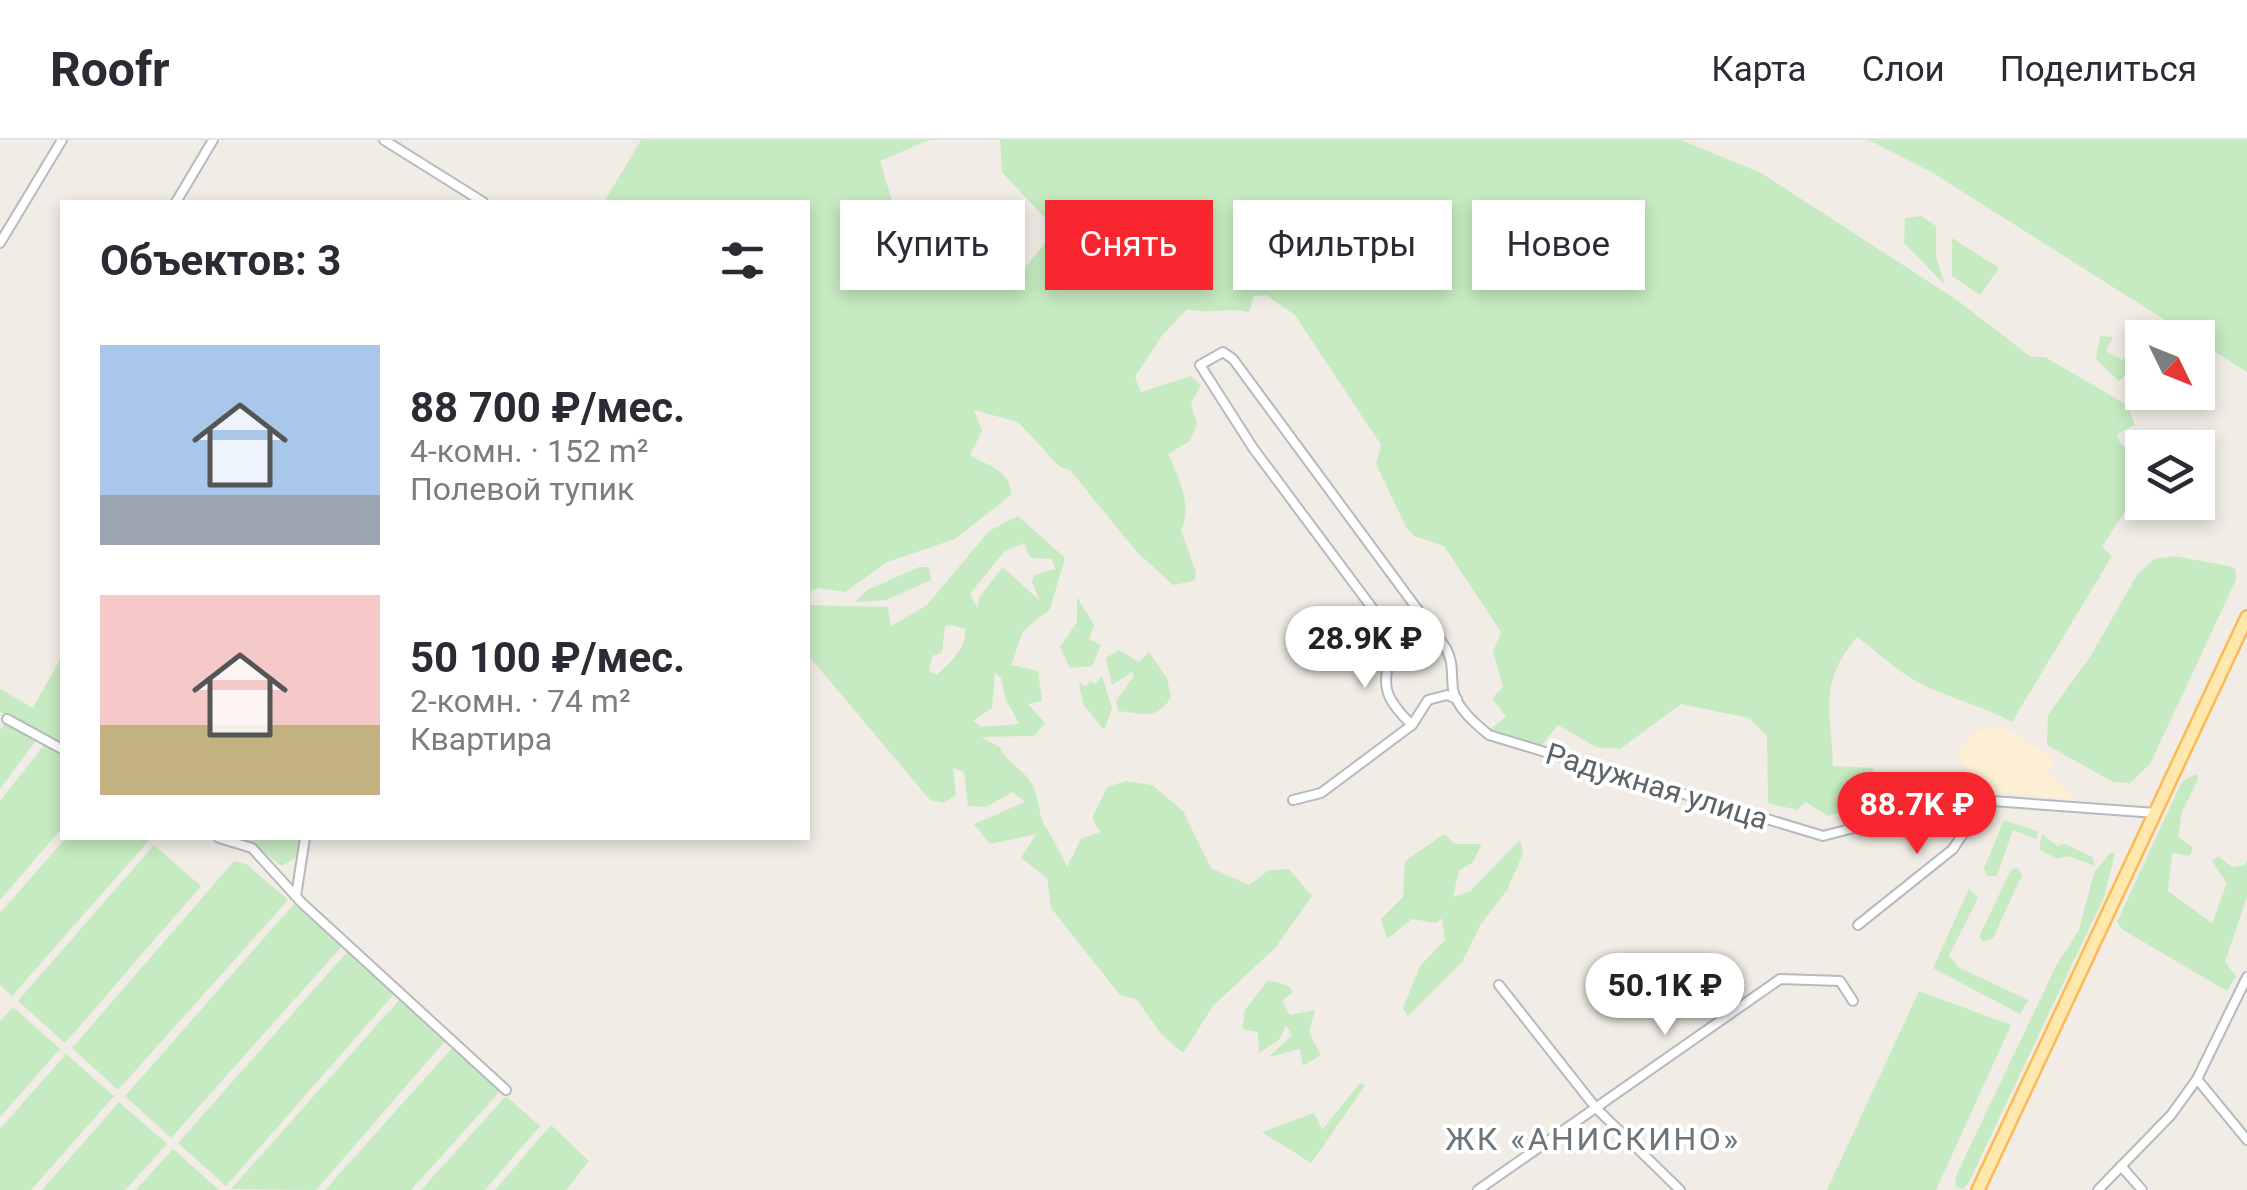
<!DOCTYPE html>
<html lang="ru">
<head>
<meta charset="utf-8">
<style>
  :root { --surface:#fff; --page:#f7f7f7; --text:#2b2b33; --muted:#7c7c81; --line:#e1e1e2; --accent:#f7262f }
  body { margin:0; font-family:Roboto,sans-serif; background:var(--page); color:var(--text); height:100vh; display:flex; flex-direction:column; font-size:38px; white-space:nowrap }
  * { box-sizing:border-box; margin:0 }
  p { font-size:32px; color:var(--muted) }
  .icon { flex:none; width:55px; height:55px; fill:none; stroke:currentColor; stroke-width:2; stroke-linecap:round; stroke-linejoin:round }
  .map { position:relative; flex:1; overflow:hidden }
  .sheet { position:absolute; left:60px; top:60px; width:750px; height:640px; display:flex; flex-direction:column; background:var(--surface); border-radius:0px; box-shadow:0 5px 15px #0003 }
  .sheet>* { flex:none }
  .hud { position:absolute; left:840px; top:60px; width:950px; height:90px; display:flex; gap:20px }
  .needle { width:65px; rotate:133deg }
  .buttons { position:absolute; left:2125px; top:180px; display:grid; gap:20px }
  .buttons a { display:grid; place-items:center; width:90px; height:90px; border-radius:0px; background:var(--surface); box-shadow:0 5px 15px #0003; font-size:50px }
  .price { position:absolute; translate:-50% -85px; padding:0 22px; border-radius:35px; background:#fff; color:#222; font-size:32px; line-height:65px; filter:drop-shadow(0 2px 5px #0008) }
  .price::after { content:''; position:absolute; left:50%; top:60px; width:30px; height:22px; margin-left:-15px; background:inherit; clip-path:polygon(0 0,100% 0,50% 100%) }
  .price.active { background:var(--accent); color:#fff }
  ul { padding:0; list-style:none }
  li { display:flex; align-items:center; gap:30px; height:250px; padding:0 40px }
  li span { display:grid; place-items:center; flex:none; width:280px; height:200px; border-radius:0px; color:#555 }
  li>.icon { margin-inline-start:auto }
  span .icon { width:120px; height:120px; fill:#fffc; stroke-width:1 }
  li b { font-size:42px }
  h2 { display:flex; justify-content:space-between; align-items:center; height:120px; padding:0 40px; font-size:42px }
  .tag { padding:0 35px; border-radius:0px; background:var(--surface); box-shadow:0 5px 15px #0003; font-size:35px; line-height:90px }
  .tag.active { background:var(--accent); color:#fff }
  header { display:flex; align-items:center; gap:60px; box-sizing:border-box; height:140px; padding:0 50px; background:var(--surface); border-bottom:2px solid var(--line) }
  header strong { font-size:48px }
  nav { display:flex; gap:55px; margin-inline-start:auto; font-size:35px }
  .map>svg:first-child { display:block }
  .green { fill:#c6eac1; fill-rule:evenodd }
  .sand { fill:#fdefd4 }
  .lines { fill:none; stroke-linecap:round; stroke-linejoin:round }
  .street-casing { stroke:#b6babd; stroke-width:12 }
  .primary-casing { stroke:#fcb954; stroke-width:16 }
  .street { stroke:#fff; stroke-width:8 }
  .primary { stroke:#ffe8ad; stroke-width:11 }
  .labels { text-anchor:middle; dominant-baseline:central; stroke-width:8; stroke-linejoin:round; paint-order:stroke }
  .street-label { font-size:30px; fill:#5d6367; stroke:#fff }
  .neighbourhood-label { font-size:32px; letter-spacing:2.5px; fill:#6e757a; stroke:#fff }
</style>
</head>
<body>
<header>
<strong>Roofr</strong>
<nav><a>Карта</a><a>Слои</a><a>Поделиться</a></nav>
</header>
<div class="map">
<svg width="2247" height="1050" viewBox="0 0 2247 1050">
  <rect width="100%" height="100%" fill="#f1ede6"/>
  <!-- green -->
  <g class="green">
    <path d="M641,0H929L880,21L905,104L954,92L1012,143L1056,90L1002,32L1000,0H1681L1761,33L1957,160L2031,217H2045L2127,265L2135,285L2116,295L2121,304L2142,320V344L2102,407L2112,416L2012,582C1981,565 1947,558 1916,541C1894,529 1877,511 1857,497C1818,543 1831,569 1833,626L1874,628L1862,665L1828,676L1806,662L1797,670L1768,663L1767,596L1749,578L1681,564L1620,609L1596,607L1558,585L1541,606L1489,590L1506,577L1492,558L1503,547L1493,512L1501,492L1444,406L1414,396L1406,387L1376,324L1381,305L1295,175L1266,155L1254,156L1249,172C1226,167 1210,175 1187,169L1161,197L1135,237L1141,252L1191,236L1201,245L1191,264L1197,284L1190,301L1168,314C1179,338 1193,365 1181,390L1196,433L1194,441L1173,445L1136,411L1070,330L1060,327L1018,282L974,270L982,291L970,315C989,327 1011,330 1011,355L955,399L887,422L845,452L818,448L808,452V62H604Z"/>
    <polygon points="1869,0 2247,0 2247,232 1933,33"/>
    <polygon points="1921,76 1936,86 1936,117 1945,145 1904,103 1905,78"/>
    <polygon points="1952,98 1999,128 1980,155 1952,136"/>
    <polygon points="2100,196 2113,197 2106,211 2122,220 2133,211 2142,219 2119,241 2096,219"/>
    <path d="M1018,376L1065,418L1050,469L1023,491L1011,525L1038,531L1042,561L1028,564L1045,583L1034,596L981,597L1000,607C1010,627 1020,626 1030,641C1040,655 1037,672 1045,686C1053,699 1060,712 1067,727L1081,699L1100,692L1092,678L1107,647L1126,641L1152,645L1183,671L1211,728L1249,745L1269,730L1289,729L1312,756L1276,807L1213,866L1183,913L1162,895L1136,859L1120,855L1051,768L1047,738L1021,718L1036,694L990,704L974,684L1025,662L1013,652L986,667L968,666L964,632L953,628L956,655L944,663L930,660L808,515V465L888,467L891,486L927,465L989,391ZM1024,403L1030,418L1051,419L1056,429L1034,435L1032,443L1040,461L1003,427L980,456L977,468L970,454L1004,412ZM951,485L965,489C967,509 950,522 937,535L929,531L932,516L942,513L945,487ZM995,533L1001,538L1005,558L1019,584L981,587L973,581L992,568Z"/>
    <polygon points="2174,416 2229,426 2235,429 2236,440 2150,624 2130,643 2113,642 2047,605 2048,575 2090,517 2137,435 2154,419"/>
    <polygon points="919,427 929,427 931,440 886,460 856,462 867,450"/>
    <polygon points="1077,457 1094,485 1089,499 1101,505 1092,526 1070,528 1060,507 1077,482"/>
    <path d="M1119,510L1139,522L1149,512L1167,538L1171,558C1153,582 1144,573 1118,571L1116,561L1134,536L1132,532L1112,545L1106,518Z"/>
    <polygon points="62,516 62,603 0,572 0,549 33,568"/>
    <polygon points="1102,535 1112,569 1104,590 1083,564 1079,542 1086,547 1090,541 1096,544"/>
    <polygon points="6,583 37,599 0,649 0,590"/>
    <polygon points="45,604 62,614 62,688 0,760 0,661"/>
    <polygon points="2196,634 2198,639 2182,672 2178,697 2193,707 2190,716 2172,713 2168,751 2212,783 2227,743 2212,721 2218,716 2232,727 2245,725 2247,720 2247,757 2225,822 2236,836 2227,851 2123,790 2117,782 2182,641"/>
    <polygon points="2004,680 2038,691 2036,699 2013,690 1997,736 1987,736 1984,728"/>
    <polygon points="1444,694 1455,704 1482,704 1472,723 1459,730 1453,757 1470,751 1520,700 1523,714 1507,750 1481,784 1462,822 1408,876 1403,868 1420,826 1445,800 1442,778 1437,783 1412,779 1387,799 1381,779 1403,757 1405,721"/>
    <polygon points="2042,694 2057,706 2065,704 2092,717 2095,726 2069,716 2057,719 2039,709"/>
    <polygon points="66,698 151,698 12,856 0,845 0,773"/>
    <polygon points="245,698 303,698 301,714 282,726"/>
    <polygon points="154,705 201,746 65,903 18,861"/>
    <polygon points="2110,713 2115,713 2104,757 1969,1042 1963,1049 1956,1047 1955,1038 2056,826 2079,790 2094,733"/>
    <polygon points="234,721 246,724 288,760 118,950 72,908"/>
    <polygon points="2018,728 2022,735 1993,798 1984,802 1979,797 2011,730"/>
    <polygon points="1969,749 1978,758 1949,815 1958,827 2028,860 2020,874 1933,828"/>
    <polygon points="294,764 342,806 171,998 125,956"/>
    <polygon points="348,811 395,853 226,1046 178,1003"/>
    <polygon points="1268,840 1289,846 1293,852 1282,861 1290,875 1315,870 1309,892 1321,915 1303,926 1300,909 1269,917 1292,895 1286,885 1279,900 1259,913 1258,892 1242,889 1245,870"/>
    <polygon points="1919,851 2011,885 1936,1050 1827,1050"/>
    <polygon points="400,859 446,900 316,1050 231,1049"/>
    <polygon points="13,867 60,909 0,977 0,881"/>
    <polygon points="453,907 501,950 411,1050 325,1050"/>
    <polygon points="66,914 114,956 31,1050 0,1050 0,989"/>
    <polygon points="1360,943 1365,946 1311,1023 1262,992 1314,973 1322,990"/>
    <polygon points="506,956 540,986 485,1050 421,1050"/>
    <polygon points="119,962 167,1004 125,1050 42,1050"/>
    <polygon points="551,985 589,1021 566,1050 495,1050"/>
    <polygon points="173,1009 219,1050 136,1050"/>
  </g>
  <!-- sand -->
  <polygon class="sand" points="2004,587 2055,620 2047,631 2077,660 2001,652 1966,641 1965,626 1957,615 1974,591"/>
  <g class="lines">
    <!-- street casing -->
    <g class="street-casing">
      <g id="street">
        <polyline points="384,0 483,62"/>
        <polyline points="176,62 213,0"/>
        <polyline points="0,103 62,0"/>
        <path d="M1395,497C1384,542 1377,551 1412,585"/>
        <path d="M1411,520L1253,308L1200,225L1223,212L1233,219L1446,508C1454,524 1451,533 1453,549C1456,568 1476,584 1489,595L1823,696L1965,659L2156,673"/>
        <polyline points="7,579 62,609"/>
        <polyline points="1293,660 1321,653 1412,585 1428,560 1447,555 1457,559"/>
        <polyline points="219,698 252,708 302,763 506,950"/>
        <polyline points="296,756 305,698"/>
        <polyline points="1858,785 1953,709 1987,657"/>
        <polyline points="1499,845 1596,968 1680,1050"/>
        <polyline points="2197,939 2247,1000"/>
        <polyline points="2121,1026 2142,1050"/>
        <polyline points="1478,1050 1780,839 1840,841 1853,861"/>
        <polyline points="2098,1050 2171,975 2197,939 2247,837"/>
      </g>
    </g>
    <!-- primary casing -->
    <g class="primary-casing">
      <polyline id="primary" points="1978,1050 2247,477"/>
    </g>
    <!-- street -->
    <use href="#street" class="street"/>
    <!-- primary -->
    <use href="#primary" class="primary"/>
  </g>
  <g class="labels">
    <!-- street labels -->
    <g class="street-label">
      <text transform="translate(1657 646) rotate(17)">Радужная улица</text>
    </g>
    <!-- neighbourhood labels -->
    <g class="neighbourhood-label">
      <text x="1593" y="999">ЖК «АНИСКИНО»</text>
    </g>
  </g>
</svg>
<div class="buttons">
<a><svg class="needle" viewBox="-14 -14 28 28"><path d="M0-13l5 13h-10z" fill="#e53935"/><path d="M0 13l5-13h-10z" fill="#7c7c81"/></svg></a>
<a><svg class="icon" aria-label="layers" viewBox="0 0 24 24"><path d="M12 4l9 5-9 5-9-5zM3 14l9 5 9-5"/></svg></a>
</div>
<b class="price" style="left:1365px;top:551px">28.9K ₽</b>
<b class="price active" style="left:1917px;top:717px">88.7K ₽</b>
<b class="price" style="left:1665px;top:898px">50.1K ₽</b>
<div class="hud">
<a class="tag">Купить</a>
<a class="tag active">Снять</a>
<a class="tag">Фильтры</a>
<a class="tag">Новое</a>
</div>
<section class="sheet">
<h2>Объектов: 3<svg class="icon" aria-label="filters" viewBox="0 0 24 24"><path d="M4 7h16M4 17h16"/><circle cx="9" cy="7" r="2"/><circle cx="15" cy="17" r="2"/></svg></h2>
<ul>
<li><span style="background:linear-gradient(#a9c7e8 75%,#9aa5b1 0)"><svg class="icon" aria-label="home" viewBox="0 0 24 24"><path d="M3 11l9-7 9 7M6 9v11h12V9"/></svg></span><div><b>88 700 ₽/мес.</b><p>4-комн. · 152 m²</p><p>Полевой тупик</p></div></li>
<li><span style="background:linear-gradient(#f6c9c9 65%,#c2b280 0)"><svg class="icon" aria-label="home" viewBox="0 0 24 24"><path d="M3 11l9-7 9 7M6 9v11h12V9"/></svg></span><div><b>50 100 ₽/мес.</b><p>2-комн. · 74 m²</p><p>Квартира</p></div></li>
</ul>
</section>
</div>
</body>
</html>
